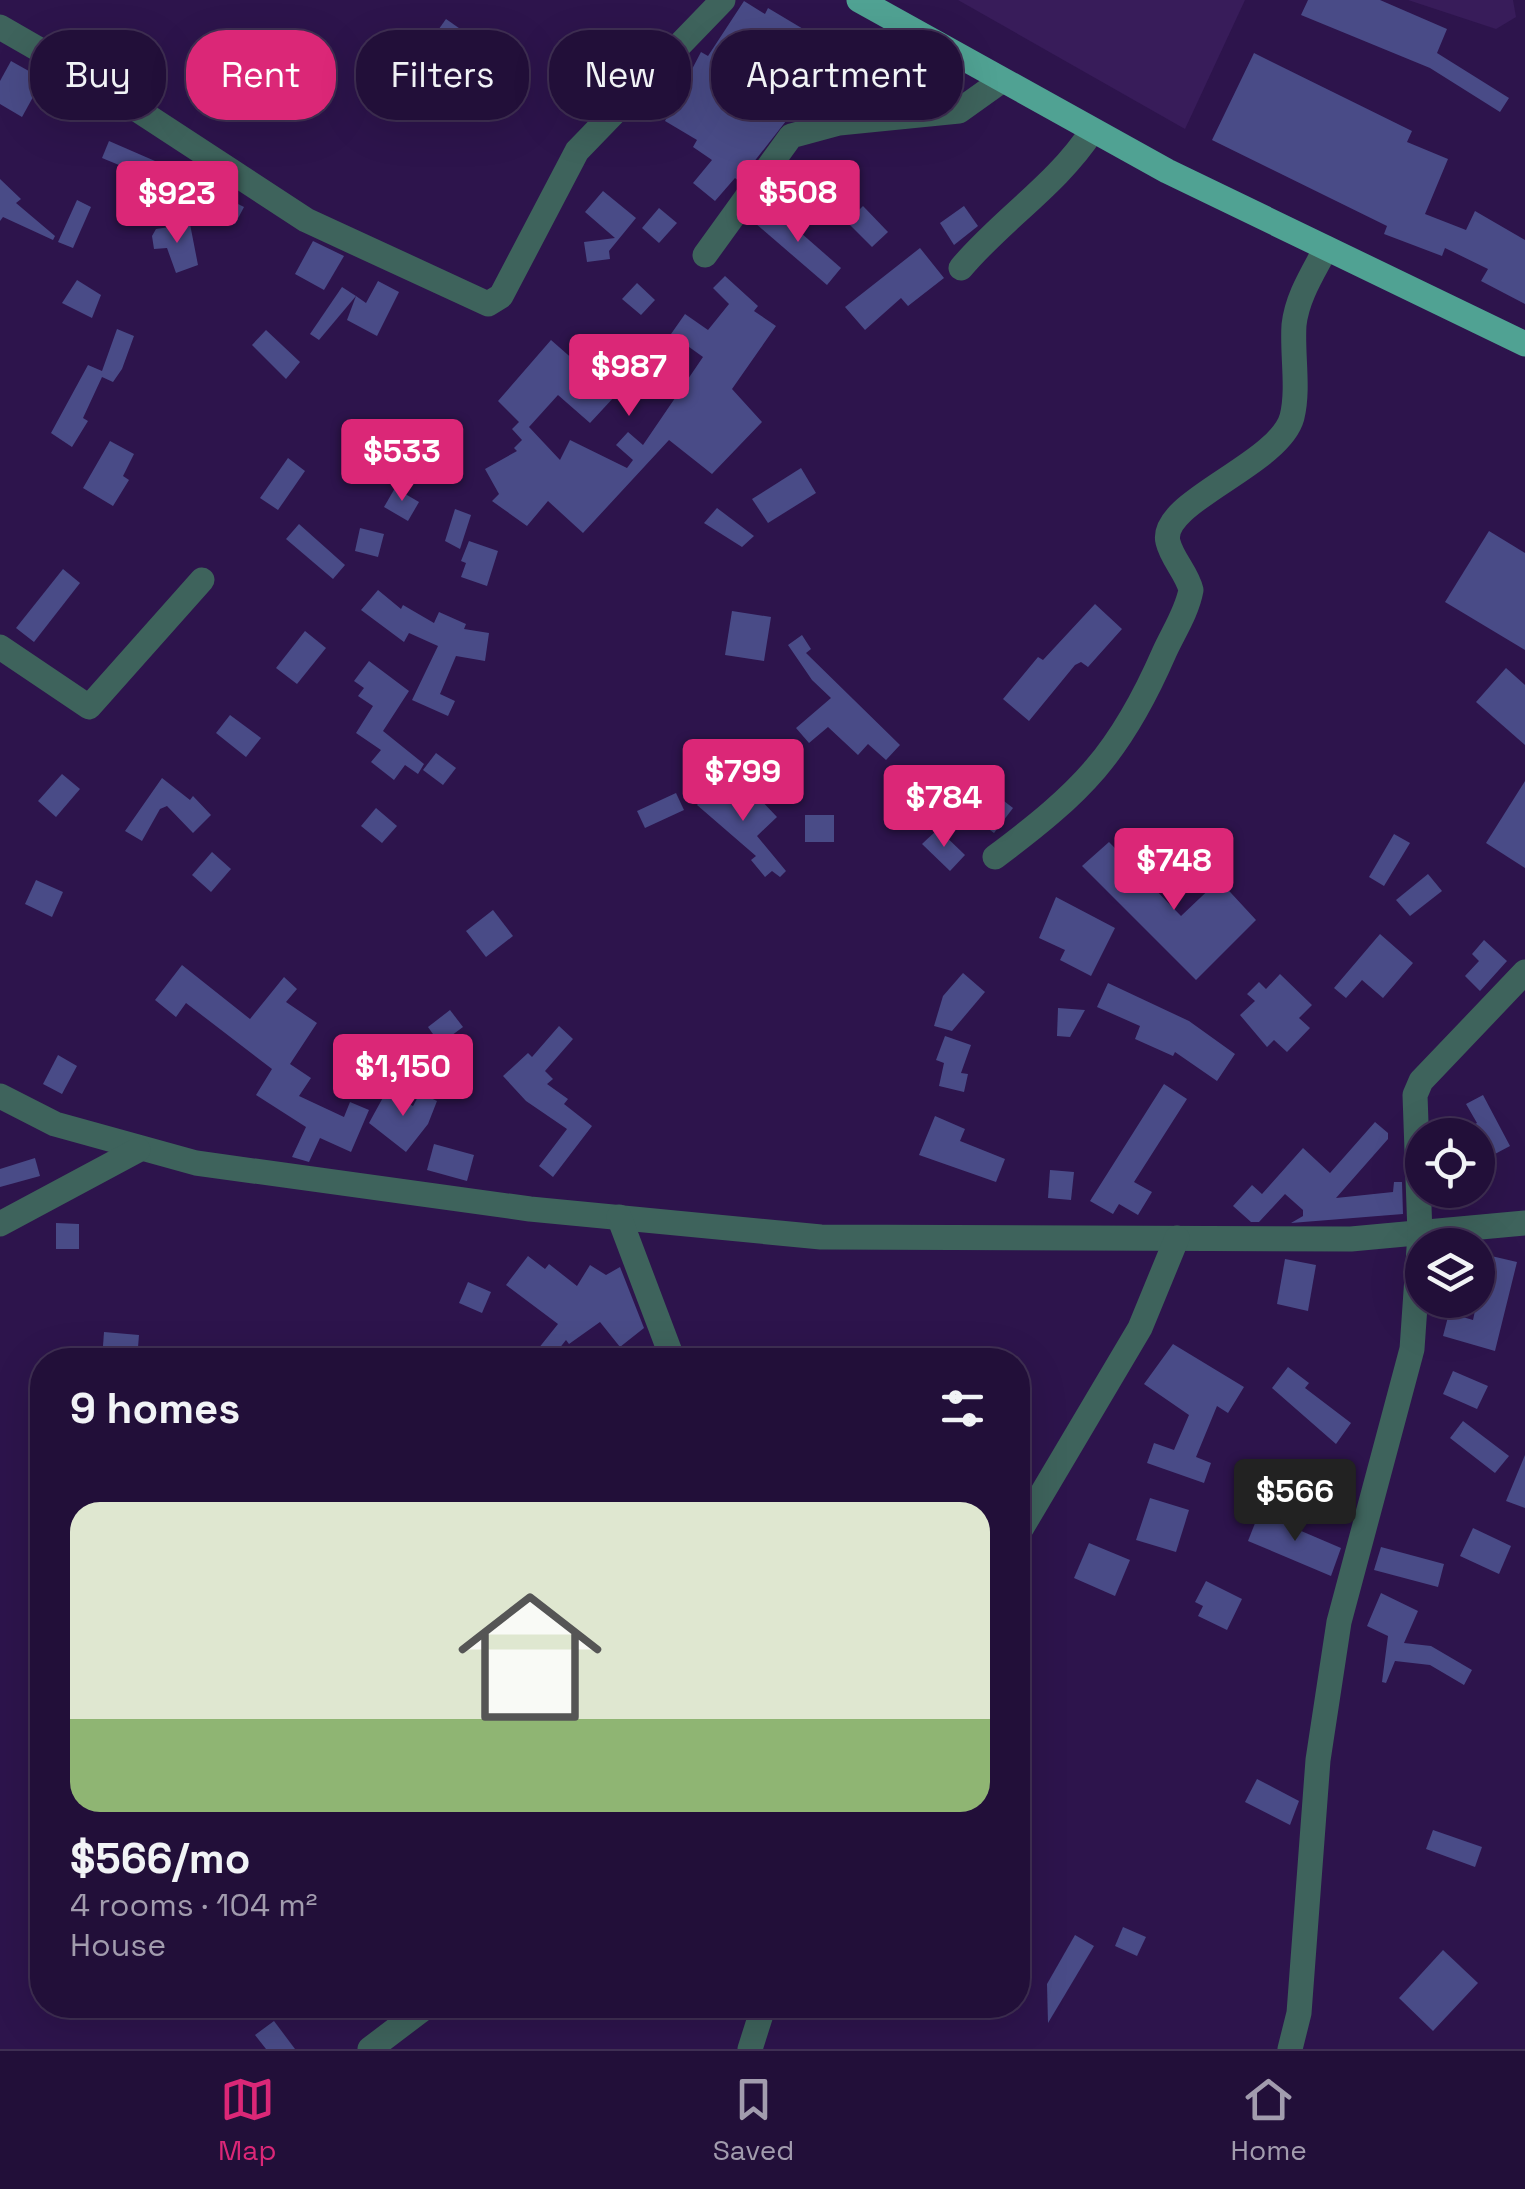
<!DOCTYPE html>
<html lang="en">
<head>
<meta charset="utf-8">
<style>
  :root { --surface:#220f39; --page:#2e1d44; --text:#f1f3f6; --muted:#a29cae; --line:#3f2f53; --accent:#db2777 }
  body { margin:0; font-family:"Space Grotesk",sans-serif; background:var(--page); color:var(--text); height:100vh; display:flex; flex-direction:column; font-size:38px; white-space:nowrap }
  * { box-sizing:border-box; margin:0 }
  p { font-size:32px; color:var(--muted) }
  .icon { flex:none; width:55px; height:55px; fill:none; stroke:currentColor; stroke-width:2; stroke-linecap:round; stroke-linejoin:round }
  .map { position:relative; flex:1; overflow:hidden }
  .sheet { position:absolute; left:30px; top:1348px; width:1000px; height:670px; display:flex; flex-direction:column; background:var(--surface); border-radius:40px; box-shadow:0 10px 40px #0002,0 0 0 2px var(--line) }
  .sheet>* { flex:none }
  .banner { position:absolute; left:30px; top:30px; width:1000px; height:90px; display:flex; gap:20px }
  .fabs { position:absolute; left:1405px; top:1118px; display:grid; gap:20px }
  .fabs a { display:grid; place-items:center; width:90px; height:90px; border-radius:50%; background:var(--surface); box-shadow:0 10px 40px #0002,0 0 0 2px var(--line); font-size:50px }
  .price { position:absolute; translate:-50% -85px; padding:0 22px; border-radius:10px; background:var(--accent); color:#fff; font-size:32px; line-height:65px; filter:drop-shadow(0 2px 5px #0008) }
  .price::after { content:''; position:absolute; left:50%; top:60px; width:30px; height:22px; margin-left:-15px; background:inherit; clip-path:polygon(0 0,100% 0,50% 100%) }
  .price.current { background:#222; color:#fff }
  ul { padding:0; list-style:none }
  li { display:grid; align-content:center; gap:20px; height:530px; padding:0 40px }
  li span { display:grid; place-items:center; height:310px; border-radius:30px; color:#555 }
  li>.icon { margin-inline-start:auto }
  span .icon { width:180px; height:180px; fill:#fffc; stroke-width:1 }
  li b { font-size:42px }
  h2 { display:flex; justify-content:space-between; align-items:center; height:120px; padding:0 40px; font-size:42px }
  .chip { padding:0 35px; border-radius:40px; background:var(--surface); box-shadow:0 10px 40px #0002,0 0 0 2px var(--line); font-size:35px; line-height:90px }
  .chip.current { background:var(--accent); color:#fff }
  .dock { display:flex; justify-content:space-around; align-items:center; height:140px; border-top:2px solid var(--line); background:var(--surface); font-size:28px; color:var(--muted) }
  .dock a { display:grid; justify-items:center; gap:5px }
  .dock .current { color:var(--accent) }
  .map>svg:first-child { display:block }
  .built { fill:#381c5a }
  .building { fill:#494b87 }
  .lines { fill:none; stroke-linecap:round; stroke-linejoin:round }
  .minor { stroke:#3e635c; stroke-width:25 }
  .major { stroke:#50a293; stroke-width:25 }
</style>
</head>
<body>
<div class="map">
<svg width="1525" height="2049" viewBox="0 0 1525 2049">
  <rect width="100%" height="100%" fill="#2d144c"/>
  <!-- built -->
  <g class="built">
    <polygon points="958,0 1245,0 1185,129"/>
    <polygon points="1408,0 1513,0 1516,17 1496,29"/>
  </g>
  <!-- building -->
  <g class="building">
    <polygon points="1308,0 1380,0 1447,29 1437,53 1509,98 1500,112 1430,68 1301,15"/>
    <polygon points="744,1 765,14 768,8 840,51 843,46 876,71 862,88 812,51 780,97 915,92 908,100 837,107 786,121 739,181 735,178 715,201 693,183 712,160 693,147 697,140 665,121 701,52 708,56"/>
    <polygon points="446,19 526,75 509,99 429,43"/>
    <polygon points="1254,53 1412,131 1407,142 1448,159 1425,214 1466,230 1475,211 1525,240 1525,304 1481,281 1488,269 1445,248 1442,256 1384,234 1387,226 1212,140"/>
    <polygon points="11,61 43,79 22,117 0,104 0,81"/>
    <polygon points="109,141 155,161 148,177 102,158"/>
    <polygon points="189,163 203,172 198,184 244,207 235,224 173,193"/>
    <polygon points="819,172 848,202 836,214 807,184"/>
    <polygon points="0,179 21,199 16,203 55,236 53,240 3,217 0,221"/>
    <polygon points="603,191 636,218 609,251 610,259 587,262 584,242 615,238 585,212"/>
    <polygon points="77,200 91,207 73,248 58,242"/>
    <polygon points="769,205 841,268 827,285 755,223"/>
    <polygon points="863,206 888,232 872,247 847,222"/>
    <polygon points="964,206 978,226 954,245 940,223"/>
    <polygon points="659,208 677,223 659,243 642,228"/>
    <polygon points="190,224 198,265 176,273 167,248 154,249 152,236 156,229"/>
    <polygon points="313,241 344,256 324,290 295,274"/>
    <polygon points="920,248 944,278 908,306 901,298 865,330 845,307"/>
    <polygon points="725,276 758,306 754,311 776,326 732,389 762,422 712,474 669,440 583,533 548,501 527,526 492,501 499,494 485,469 517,451 514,448 522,440 512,429 519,422 498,401 551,340 615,396 590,423 558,395 529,427 560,460 570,440 627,468 633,460 616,445 628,432 643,445 703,357 671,334 685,314 708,330 729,304 713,288"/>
    <polygon points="77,280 101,295 92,318 62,303"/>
    <polygon points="378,281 399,292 377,336 347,320 356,296 366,303"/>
    <polygon points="637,283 655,300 641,315 622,299"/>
    <polygon points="342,287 356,296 319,340 310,334"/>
    <polygon points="117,329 134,336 122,369 113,382 102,377 83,418 88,421 72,447 51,433 88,365 102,371"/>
    <polygon points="266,330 300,362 286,379 252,345"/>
    <polygon points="110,441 134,454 123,476 129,480 113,506 83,488"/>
    <polygon points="288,458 305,471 278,510 260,498"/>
    <polygon points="801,468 816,493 768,523 752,499"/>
    <polygon points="395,488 419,502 408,521 384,507"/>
    <polygon points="717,508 754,536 742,547 704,523"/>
    <polygon points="455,509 471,515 460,549 445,541"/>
    <polygon points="299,524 345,565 333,579 286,539"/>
    <polygon points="360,528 384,534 378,557 355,551"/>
    <polygon points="1489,531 1525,553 1525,650 1445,602"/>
    <polygon points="469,541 498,551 487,586 461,577 466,563 461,561"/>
    <polygon points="63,569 80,583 34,642 16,628"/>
    <polygon points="378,590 401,609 403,605 434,623 439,612 466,624 464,629 489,633 485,661 456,656 440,694 455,701 448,716 412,700 438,646 409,633 404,642 361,610"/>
    <polygon points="1095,604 1122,629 1088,667 1081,662 1075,665 1029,721 1003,699 1038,657 1043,660"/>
    <polygon points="732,611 771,617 764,661 725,655"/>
    <polygon points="305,631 326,648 297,684 276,668"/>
    <polygon points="802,635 811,649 806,653 900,745 886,760 868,744 858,755 828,727 809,743 796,728 831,698 812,680 788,645"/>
    <polygon points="369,661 409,691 383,731 424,764 418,774 405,765 394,780 371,762 381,750 356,733 373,706 358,696 364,688 354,681"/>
    <polygon points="1506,668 1525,685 1525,745 1476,702"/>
    <polygon points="230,715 261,738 246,757 216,733"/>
    <polygon points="436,753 456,768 443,785 423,770"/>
    <polygon points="62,774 80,789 56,817 38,801"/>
    <polygon points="162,778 190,800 193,796 211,815 193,833 167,806 160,809 142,841 125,831"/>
    <polygon points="716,780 749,806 758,797 777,817 757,836 786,871 780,877 772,871 765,877 751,860 756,856 697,805"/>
    <polygon points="1525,781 1525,868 1486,843"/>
    <polygon points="982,784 1013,808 994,833 963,810"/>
    <polygon points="676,793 684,810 645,828 637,811"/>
    <polygon points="376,808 397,826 382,843 361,826"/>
    <rect x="805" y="815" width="29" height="27"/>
    <polygon points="938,829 965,855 950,871 922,844"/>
    <polygon points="1394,834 1410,843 1384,886 1369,877"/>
    <polygon points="1109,842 1181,916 1219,880 1256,920 1196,980 1082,866"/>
    <polygon points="212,852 231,869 211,892 192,875"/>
    <polygon points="1428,874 1442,891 1410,916 1396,900"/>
    <polygon points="36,880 63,892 52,917 25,904"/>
    <polygon points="1056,897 1115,928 1091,976 1060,960 1065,950 1039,938"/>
    <polygon points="493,910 513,936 486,957 466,931"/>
    <polygon points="1380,934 1413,963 1383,998 1362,980 1346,998 1334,988"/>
    <polygon points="1484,940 1507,961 1480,991 1465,976 1479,961 1472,954"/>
    <polygon points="182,965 250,1019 284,977 297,989 286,1002 317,1023 290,1064 311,1078 299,1096 344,1117 350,1102 369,1110 351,1152 320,1138 309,1162 292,1157 306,1127 256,1095 272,1069 186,1003 176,1017 155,1000"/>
    <polygon points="963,973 985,992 952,1031 934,1026 943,996"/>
    <polygon points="1280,974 1312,1005 1299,1018 1310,1028 1287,1052 1274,1040 1267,1047 1240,1015 1255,1001 1247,994 1259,982 1266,989"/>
    <polygon points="1108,983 1189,1021 1235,1054 1217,1081 1175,1052 1173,1056 1135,1039 1140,1026 1097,1007"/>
    <polygon points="1058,1008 1085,1010 1070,1037 1057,1036"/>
    <polygon points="450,1010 463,1027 440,1044 428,1027"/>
    <polygon points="559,1026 573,1039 545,1071 553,1079 547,1084 568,1099 564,1104 592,1126 553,1177 539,1166 567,1129 526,1101 503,1076 528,1053 532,1057"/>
    <polygon points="945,1036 971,1045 961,1073 968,1074 964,1092 939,1086 944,1063 936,1060"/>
    <polygon points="58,1055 77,1066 62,1094 43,1084"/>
    <polygon points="1164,1084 1187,1099 1134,1182 1152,1192 1138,1215 1119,1204 1113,1214 1090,1201"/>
    <polygon points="386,1092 413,1106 420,1093 437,1101 428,1124 406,1152 369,1123"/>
    <polygon points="1483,1095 1510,1146 1478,1163 1478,1135 1455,1135 1477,1123 1466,1104"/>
    <polygon points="935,1116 965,1129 960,1141 1005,1159 996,1182 919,1155"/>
    <polygon points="1375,1122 1388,1133 1388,1139 1336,1198 1393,1192 1394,1182 1402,1182 1403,1214 1291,1223 1303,1216 1303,1210 1285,1194 1259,1222 1251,1222 1233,1206 1252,1185 1262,1194 1303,1148 1330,1173"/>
    <polygon points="434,1144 474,1155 467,1181 427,1170"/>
    <polygon points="35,1158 40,1176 0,1187 0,1169"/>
    <polygon points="1050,1170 1074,1172 1071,1200 1048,1198"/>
    <polygon points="56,1223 79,1224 79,1249 56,1249"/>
    <polygon points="1487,1255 1517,1262 1495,1351 1443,1336 1449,1313 1473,1320"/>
    <polygon points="528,1256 545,1269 549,1264 577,1286 590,1265 606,1275 620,1267 644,1328 620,1347 600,1322 569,1344 566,1340 551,1359 538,1349 558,1324 506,1285"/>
    <polygon points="1285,1259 1316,1265 1308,1311 1277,1304"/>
    <polygon points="468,1282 491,1292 482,1313 459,1303"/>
    <polygon points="104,1332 139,1335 137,1360 102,1360"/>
    <polygon points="1173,1344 1244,1387 1228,1413 1217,1406 1196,1457 1211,1463 1204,1483 1147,1463 1154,1443 1174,1450 1189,1415 1144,1384"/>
    <polygon points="1288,1367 1309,1383 1305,1388 1351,1423 1336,1444 1272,1388"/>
    <polygon points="1453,1371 1488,1386 1477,1409 1443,1394"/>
    <polygon points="1463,1421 1509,1456 1495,1473 1450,1438"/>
    <polygon points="1525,1455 1525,1508 1506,1501"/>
    <polygon points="1150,1498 1189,1510 1176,1552 1136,1540"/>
    <polygon points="1259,1513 1341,1548 1331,1576 1248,1541"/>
    <polygon points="1473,1528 1511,1546 1499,1574 1460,1556"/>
    <polygon points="1089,1543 1130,1560 1115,1596 1074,1578"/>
    <polygon points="1381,1547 1444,1564 1438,1587 1374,1570"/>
    <polygon points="1206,1581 1242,1599 1227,1630 1198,1616 1203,1606 1195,1602"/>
    <polygon points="1381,1593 1418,1611 1404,1643 1431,1646 1472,1670 1464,1685 1430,1665 1395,1661 1386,1683 1382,1682 1388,1636 1367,1626"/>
    <polygon points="1257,1779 1299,1801 1290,1825 1245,1802"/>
    <polygon points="1433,1830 1482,1847 1475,1867 1426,1849"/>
    <polygon points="1123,1927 1146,1937 1137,1956 1115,1946"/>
    <polygon points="1075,1935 1094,1946 1048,2023 1047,1984"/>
    <polygon points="1443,1950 1478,1983 1433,2031 1399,1998"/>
    <polygon points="274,2021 295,2049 266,2049 255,2035"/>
  </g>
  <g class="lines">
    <!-- minor -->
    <g class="minor">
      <polyline points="0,27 92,80 306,220 488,304 501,296 577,151 723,0"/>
      <polyline points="705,255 791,136 839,123 959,111 1001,81"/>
      <path d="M961,268C1002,219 1057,185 1092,131"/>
      <polyline points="0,647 89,707 202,580"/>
      <path d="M995,857C1082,792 1120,754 1164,653C1173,633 1187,612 1191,590C1187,573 1172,559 1168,542C1158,502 1279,465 1292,417C1299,389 1292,354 1294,325C1297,297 1313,273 1326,248"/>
      <polyline points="0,1096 55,1124 196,1163 530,1209 821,1237 1351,1239 1525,1223"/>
      <polyline points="619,1217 673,1360"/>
      <polyline points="0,1224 138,1150"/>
      <polyline points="1018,1534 1140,1328 1177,1238"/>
      <polyline points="370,2049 428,2005"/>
      <polyline points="750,2049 764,2005"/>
      <polyline points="1290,2049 1299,2013 1318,1760 1339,1622 1412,1349 1420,1234 1415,1095 1421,1081 1525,972"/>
    </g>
    <!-- major -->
    <polyline class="major" points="859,0 1167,171 1525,344"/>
  </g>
</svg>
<div class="fabs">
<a><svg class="icon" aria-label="locate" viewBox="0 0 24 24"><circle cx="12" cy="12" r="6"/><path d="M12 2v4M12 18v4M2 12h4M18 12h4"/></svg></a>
<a><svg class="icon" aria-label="layers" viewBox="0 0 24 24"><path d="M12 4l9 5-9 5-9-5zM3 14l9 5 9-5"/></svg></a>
</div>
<b class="price" style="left:798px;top:245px">$508</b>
<b class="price" style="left:177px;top:246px">$923</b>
<b class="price" style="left:629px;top:419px">$987</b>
<b class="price" style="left:402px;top:504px">$533</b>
<b class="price" style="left:743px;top:824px">$799</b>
<b class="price" style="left:944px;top:850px">$784</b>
<b class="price" style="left:1174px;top:913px">$748</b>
<b class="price" style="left:403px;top:1119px">$1,150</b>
<b class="price current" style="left:1295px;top:1544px">$566</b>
<div class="banner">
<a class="chip">Buy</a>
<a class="chip current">Rent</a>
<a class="chip">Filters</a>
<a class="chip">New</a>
<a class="chip">Apartment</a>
</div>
<section class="sheet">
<h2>9 homes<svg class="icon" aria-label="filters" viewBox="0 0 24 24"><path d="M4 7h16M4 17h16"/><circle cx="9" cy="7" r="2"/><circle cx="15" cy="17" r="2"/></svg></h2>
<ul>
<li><span style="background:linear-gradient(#dfe7d0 70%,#8fb573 0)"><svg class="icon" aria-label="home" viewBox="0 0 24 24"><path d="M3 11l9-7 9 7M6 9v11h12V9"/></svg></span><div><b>$566/mo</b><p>4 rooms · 104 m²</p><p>House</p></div></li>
</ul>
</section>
</div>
<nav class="dock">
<a class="current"><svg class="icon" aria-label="map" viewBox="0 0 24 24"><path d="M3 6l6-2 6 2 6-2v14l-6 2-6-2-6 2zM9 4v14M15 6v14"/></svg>Map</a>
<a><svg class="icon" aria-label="saved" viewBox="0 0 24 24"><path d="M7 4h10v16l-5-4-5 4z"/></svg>Saved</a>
<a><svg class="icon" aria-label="home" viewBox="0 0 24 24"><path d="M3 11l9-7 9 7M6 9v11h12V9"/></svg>Home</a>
</nav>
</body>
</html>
